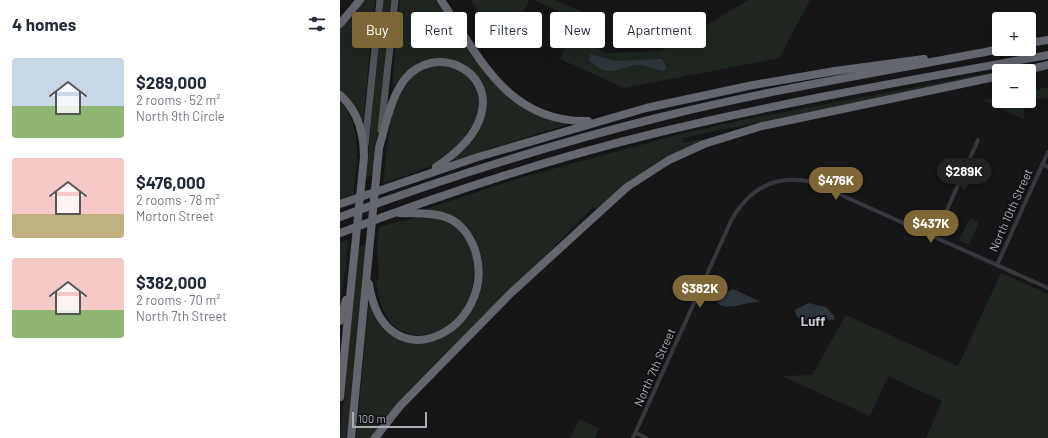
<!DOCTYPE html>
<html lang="en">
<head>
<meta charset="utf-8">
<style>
  :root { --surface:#fff; --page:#f2f2f3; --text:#1f2937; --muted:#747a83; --accent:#7e6636 }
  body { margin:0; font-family:Barlow,sans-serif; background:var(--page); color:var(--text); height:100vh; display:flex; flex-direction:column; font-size:15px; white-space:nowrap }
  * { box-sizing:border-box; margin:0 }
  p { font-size:13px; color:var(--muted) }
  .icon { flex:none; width:22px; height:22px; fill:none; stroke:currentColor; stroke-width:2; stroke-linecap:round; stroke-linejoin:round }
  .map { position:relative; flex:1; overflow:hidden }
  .side { display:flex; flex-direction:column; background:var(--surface); width:340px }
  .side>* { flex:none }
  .top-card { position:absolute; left:12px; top:12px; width:380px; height:36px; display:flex; gap:8px }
  .tools { position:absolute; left:652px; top:12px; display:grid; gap:8px }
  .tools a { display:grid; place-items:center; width:44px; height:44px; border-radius:4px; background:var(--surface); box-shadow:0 4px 16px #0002; font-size:20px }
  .scale { position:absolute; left:12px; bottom:10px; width:75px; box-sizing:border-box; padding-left:4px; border:2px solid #a8adb8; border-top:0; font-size:11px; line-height:14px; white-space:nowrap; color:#a8adb8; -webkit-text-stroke:3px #111113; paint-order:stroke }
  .price { position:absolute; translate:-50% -34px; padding:0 9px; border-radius:14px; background:var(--accent); color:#fff; font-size:13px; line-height:26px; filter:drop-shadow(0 1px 2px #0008) }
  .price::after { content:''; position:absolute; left:50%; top:24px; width:12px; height:9px; margin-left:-6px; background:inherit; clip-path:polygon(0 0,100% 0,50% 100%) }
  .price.on { background:#222; color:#fff }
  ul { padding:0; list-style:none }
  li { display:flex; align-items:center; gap:12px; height:100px; padding:0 12px }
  li span { display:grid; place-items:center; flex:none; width:112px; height:80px; border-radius:4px; color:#555 }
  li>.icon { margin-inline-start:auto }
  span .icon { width:48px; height:48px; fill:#fffc; stroke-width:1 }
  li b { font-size:17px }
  h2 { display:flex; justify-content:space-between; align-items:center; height:48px; padding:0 12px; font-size:17px }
  .tag { padding:0 14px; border-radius:4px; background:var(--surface); box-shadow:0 4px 16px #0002; font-size:14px; line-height:36px }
  .tag.on { background:var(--accent); color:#fff }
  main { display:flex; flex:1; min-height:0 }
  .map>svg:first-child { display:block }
  .green { fill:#1e261f }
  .water { fill:#2c353c }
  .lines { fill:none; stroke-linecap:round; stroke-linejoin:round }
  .street { stroke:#37383d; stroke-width:4 }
  .primary { stroke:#53555c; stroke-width:7 }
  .highway { stroke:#63666e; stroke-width:8 }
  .labels { text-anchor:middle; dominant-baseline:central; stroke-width:4; stroke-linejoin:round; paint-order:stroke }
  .street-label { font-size:12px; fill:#a8adb8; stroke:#111113 }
  .neighbourhood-label { font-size:13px; font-weight:bold; fill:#c9ccd4; stroke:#111113 }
</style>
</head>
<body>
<main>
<section class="side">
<h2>4 homes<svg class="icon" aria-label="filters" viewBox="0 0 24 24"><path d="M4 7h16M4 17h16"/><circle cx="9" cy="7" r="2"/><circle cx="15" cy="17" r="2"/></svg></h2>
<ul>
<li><span style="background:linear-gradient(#c9d6e8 60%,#8fb573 0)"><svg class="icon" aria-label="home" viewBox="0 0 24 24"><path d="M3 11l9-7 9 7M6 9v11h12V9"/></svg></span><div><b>$289,000</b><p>2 rooms · 52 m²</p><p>North 9th Circle</p></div></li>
<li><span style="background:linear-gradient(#f6c9c9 70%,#c2b280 0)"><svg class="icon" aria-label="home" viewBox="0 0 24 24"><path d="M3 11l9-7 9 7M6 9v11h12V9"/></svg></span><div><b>$476,000</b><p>2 rooms · 78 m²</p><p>Morton Street</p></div></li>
<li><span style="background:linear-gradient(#f6c9c9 65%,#8fb573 0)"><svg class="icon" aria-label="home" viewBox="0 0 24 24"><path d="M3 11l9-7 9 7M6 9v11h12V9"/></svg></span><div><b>$382,000</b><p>2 rooms · 70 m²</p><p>North 7th Street</p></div></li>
</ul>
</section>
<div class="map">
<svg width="708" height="438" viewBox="0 0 708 438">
  <rect width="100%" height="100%" fill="#161618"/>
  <!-- green -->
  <g class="green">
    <path d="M22,0H35L22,130C17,114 13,101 0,90V27Z"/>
    <polygon points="43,0 51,0 33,176 28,176 26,179"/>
    <polygon points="60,0 99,0 168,95 232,123 112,161 111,160 143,120 146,108 145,96 142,85 109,59 66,73 52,88"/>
    <polygon points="131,0 189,0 172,37 148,26"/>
    <polygon points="194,0 215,0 245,13 248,19 249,43 266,53 317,51 329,48 408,0 470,0 439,58 284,88 220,59 238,20"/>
    <polygon points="697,64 697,66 671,71 659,71 659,73 342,138 344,143 361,139 362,142 282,188 256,209 253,207 151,311 33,438 16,438 30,293 36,312 71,342 82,343 94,341 107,335 119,324 141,281 140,253 135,238 128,227 119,220 109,214 86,209 183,177 341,134 402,120"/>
    <path d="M90,65C109,66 129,67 136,88C147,121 120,151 92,165C76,173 59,177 43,184C47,154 48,103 68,80C74,73 82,70 90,65Z"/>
    <polygon points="708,87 708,98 689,100 689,91"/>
    <polygon points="659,97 659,101 682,101 685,120 643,100"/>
    <path d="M0,100C23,125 17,164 13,195L0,199Z"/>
    <path d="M78,217C87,217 102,217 111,222C114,223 117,228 119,230C122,233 125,236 128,239C131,244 132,251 133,256C135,269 134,283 130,295C121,321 93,342 66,333C45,326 38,300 36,280L39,278L37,247L39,227Z"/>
    <polygon points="630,218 639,222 629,245 619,240"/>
    <polygon points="8,240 7,257 0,306 0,242"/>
    <polygon points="26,243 27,243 7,438 0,438 19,247 24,246"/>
    <polygon points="661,273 708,294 708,438 586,438 602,401 548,376 530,416 442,376 472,375 506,315 618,366"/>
    <polygon points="239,419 259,428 255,438 230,438"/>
  </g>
  <!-- water -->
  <g class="water">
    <path d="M250,54L276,61L322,59L327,68L323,71C316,70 309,66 302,65C280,64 271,82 249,60Z"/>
    <path d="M393,289L419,301L420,302C405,301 388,312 377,303L382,294Z"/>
    <path d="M468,303L486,307L495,317L494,320C481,320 480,311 467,321C459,319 456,318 455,310Z"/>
  </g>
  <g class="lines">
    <!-- street -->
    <g class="street">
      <polyline points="702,164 708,167"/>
      <polyline points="595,237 638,140"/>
      <polyline points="657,265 708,152"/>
      <polyline points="296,433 306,438"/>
      <path d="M293,438L391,221C409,188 435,174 472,182L708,288"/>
    </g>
    <!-- primary -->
    <g class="primary">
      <polyline points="41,130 55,0"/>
      <polyline points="25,145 40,0"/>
    </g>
    <!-- highway -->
    <g class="highway">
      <path d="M101,0C139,57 168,123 248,121"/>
      <polyline points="0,24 20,0"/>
      <polyline points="689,43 708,40"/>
      <polyline points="682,71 708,65"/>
      <path d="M0,95C18,111 24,134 24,157L0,397"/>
      <polyline points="0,204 138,157 306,108 413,85 495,71 584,59"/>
      <path d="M0,217C105,178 212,144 321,117C433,89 547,71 661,49"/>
      <path d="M0,233C102,194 206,160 312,134C442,102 576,79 708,55"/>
      <path d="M29,284C45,388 160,329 135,250C130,236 122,224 108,218C93,212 76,214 60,213"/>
      <polyline points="0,321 6,300"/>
      <path d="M11,438L39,148C45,128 51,96 65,79C94,43 154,69 141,115C135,138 114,155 96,167"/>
      <polyline points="35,438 60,406 171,293 287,187 329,160 364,144 422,126 659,76"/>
    </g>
  </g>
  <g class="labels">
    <!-- street labels -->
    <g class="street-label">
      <text transform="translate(670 210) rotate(-66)">North 10th Street</text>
      <text transform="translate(314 367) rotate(-66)">North 7th Street</text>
    </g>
    <!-- neighbourhood labels -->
    <g class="neighbourhood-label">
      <text x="473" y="321">Luff</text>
    </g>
  </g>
</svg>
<div class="tools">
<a>+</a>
<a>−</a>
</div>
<div class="scale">100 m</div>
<b class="price on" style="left:624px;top:192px">$289K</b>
<b class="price" style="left:496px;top:201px">$476K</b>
<b class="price" style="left:591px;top:244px">$437K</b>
<b class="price" style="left:360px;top:309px">$382K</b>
<div class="top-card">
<a class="tag on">Buy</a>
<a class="tag">Rent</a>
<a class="tag">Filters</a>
<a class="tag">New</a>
<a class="tag">Apartment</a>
</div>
</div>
</main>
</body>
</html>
